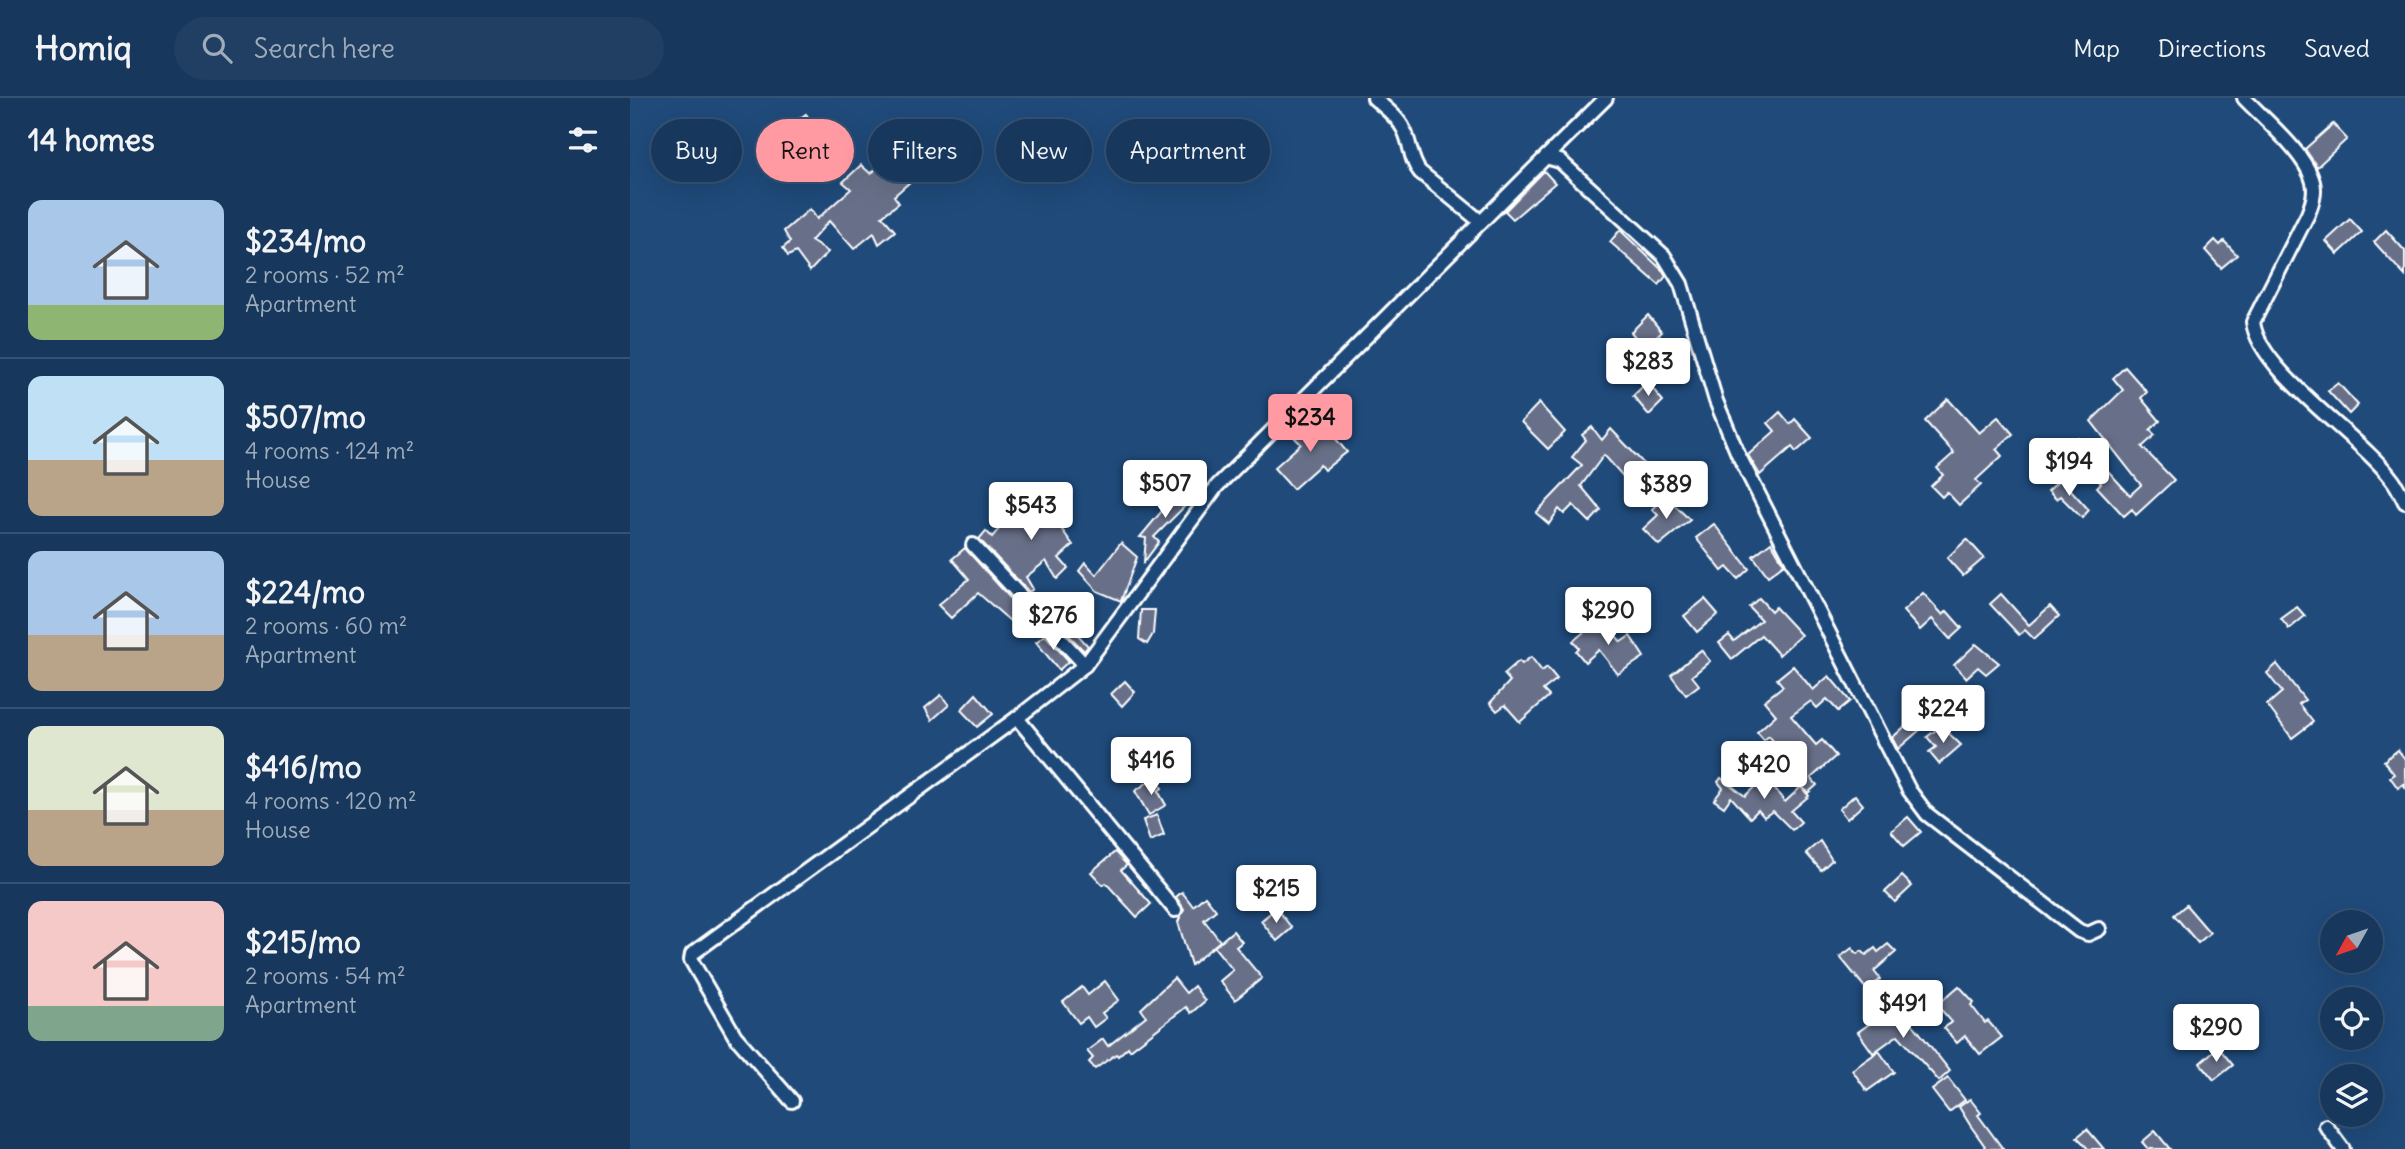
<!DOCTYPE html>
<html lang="en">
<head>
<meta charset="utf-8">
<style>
  :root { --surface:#17385c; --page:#203f62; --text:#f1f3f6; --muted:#9eacbb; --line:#365272; --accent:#ff9aa2 }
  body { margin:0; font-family:Delius,sans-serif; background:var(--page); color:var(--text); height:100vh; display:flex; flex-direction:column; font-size:26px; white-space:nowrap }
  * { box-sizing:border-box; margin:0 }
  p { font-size:23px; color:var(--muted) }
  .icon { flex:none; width:38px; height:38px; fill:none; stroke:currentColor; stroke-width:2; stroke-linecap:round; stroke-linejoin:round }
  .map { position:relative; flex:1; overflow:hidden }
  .side { display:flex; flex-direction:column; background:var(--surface); width:630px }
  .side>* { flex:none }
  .guide { position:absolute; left:21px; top:21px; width:665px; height:63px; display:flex; gap:14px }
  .needle { width:46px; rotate:230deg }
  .controls { position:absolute; left:1690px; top:812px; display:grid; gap:14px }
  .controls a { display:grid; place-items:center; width:63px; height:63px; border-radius:50%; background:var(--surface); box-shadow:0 7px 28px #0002,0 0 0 2px var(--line); font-size:35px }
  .price { position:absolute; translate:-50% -60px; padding:0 16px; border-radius:7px; background:#fff; color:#222; font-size:23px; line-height:46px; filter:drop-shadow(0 2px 4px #0008) }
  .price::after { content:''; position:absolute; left:50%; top:42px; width:21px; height:16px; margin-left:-10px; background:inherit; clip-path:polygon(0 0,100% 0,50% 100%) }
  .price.current { background:var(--accent); color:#111 }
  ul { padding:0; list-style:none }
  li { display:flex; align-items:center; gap:21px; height:175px; padding:0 28px }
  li+li { border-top:2px solid var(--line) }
  li span { display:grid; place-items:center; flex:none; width:196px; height:140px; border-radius:14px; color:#555 }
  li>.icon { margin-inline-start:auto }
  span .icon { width:84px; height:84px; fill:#fffc; stroke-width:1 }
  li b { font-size:30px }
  h2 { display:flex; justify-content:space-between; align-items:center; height:84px; padding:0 28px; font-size:30px }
  .pill { padding:0 24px; border-radius:32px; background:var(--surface); box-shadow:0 7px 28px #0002,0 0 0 2px var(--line); font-size:24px; line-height:63px }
  .pill.current { background:var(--accent); color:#111 }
  header { display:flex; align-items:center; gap:42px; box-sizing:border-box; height:98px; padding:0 35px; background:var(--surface); border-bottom:2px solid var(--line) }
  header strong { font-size:33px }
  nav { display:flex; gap:38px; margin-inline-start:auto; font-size:24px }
  .search { width:490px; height:63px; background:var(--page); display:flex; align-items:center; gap:18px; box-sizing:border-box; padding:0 24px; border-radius:38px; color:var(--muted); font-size:26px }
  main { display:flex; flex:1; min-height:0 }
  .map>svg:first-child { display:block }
  .building { fill:#687089; stroke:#fff; stroke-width:2 }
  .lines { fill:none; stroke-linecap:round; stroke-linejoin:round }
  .minor-casing { stroke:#fff; stroke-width:18 }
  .minor { stroke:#1f4a7a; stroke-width:12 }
</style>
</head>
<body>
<header>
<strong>Homiq</strong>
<div class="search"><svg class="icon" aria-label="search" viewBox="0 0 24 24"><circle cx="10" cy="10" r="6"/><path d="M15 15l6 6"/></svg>Search here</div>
<nav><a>Map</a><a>Directions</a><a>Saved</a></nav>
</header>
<main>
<section class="side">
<h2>14 homes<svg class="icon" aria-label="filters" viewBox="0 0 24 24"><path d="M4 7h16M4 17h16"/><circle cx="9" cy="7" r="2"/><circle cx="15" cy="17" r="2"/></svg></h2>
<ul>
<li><span style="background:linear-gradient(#a9c7e8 75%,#8fb573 0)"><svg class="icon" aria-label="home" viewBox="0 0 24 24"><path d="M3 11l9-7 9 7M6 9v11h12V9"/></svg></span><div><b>$234/mo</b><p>2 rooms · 52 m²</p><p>Apartment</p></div></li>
<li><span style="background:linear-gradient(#bfe0f5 60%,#b9a48a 0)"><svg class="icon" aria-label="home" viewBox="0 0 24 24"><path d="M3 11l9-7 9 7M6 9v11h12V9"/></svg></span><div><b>$507/mo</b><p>4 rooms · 124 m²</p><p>House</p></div></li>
<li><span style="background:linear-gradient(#a9c7e8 60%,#b9a48a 0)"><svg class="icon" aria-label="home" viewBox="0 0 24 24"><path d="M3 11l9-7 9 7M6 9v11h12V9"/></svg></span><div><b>$224/mo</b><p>2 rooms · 60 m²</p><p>Apartment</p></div></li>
<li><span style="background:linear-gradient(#dfe7d0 60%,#b9a48a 0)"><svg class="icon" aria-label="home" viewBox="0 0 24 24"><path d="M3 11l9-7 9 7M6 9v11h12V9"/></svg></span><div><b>$416/mo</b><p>4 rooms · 120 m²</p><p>House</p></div></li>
<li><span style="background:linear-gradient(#f6c9c9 75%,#7fa58c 0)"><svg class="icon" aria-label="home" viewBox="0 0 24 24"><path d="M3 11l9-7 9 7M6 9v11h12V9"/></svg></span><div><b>$215/mo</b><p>2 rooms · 54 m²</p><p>Apartment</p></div></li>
</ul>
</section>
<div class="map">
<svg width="1775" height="1051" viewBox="0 0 1775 1051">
  <rect width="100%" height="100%" fill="#1f4a7a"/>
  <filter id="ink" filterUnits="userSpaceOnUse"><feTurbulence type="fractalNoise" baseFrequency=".0143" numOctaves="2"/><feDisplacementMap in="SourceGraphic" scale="14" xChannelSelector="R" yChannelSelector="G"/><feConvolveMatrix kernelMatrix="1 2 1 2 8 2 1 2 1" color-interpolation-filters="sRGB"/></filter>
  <g filter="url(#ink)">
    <!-- building -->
    <g class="building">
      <polygon points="176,16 192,38 168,58 161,49 176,35 166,23"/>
      <polygon points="1703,26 1717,41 1687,69 1675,51"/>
      <polygon points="272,42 296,70 264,98 269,105 252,118 265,133 249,146 244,135 224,151 199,123 181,143 198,154 180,173 166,154 158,158 153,150 160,144 154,133 180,111 187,121 221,91 213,84 231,67 241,76"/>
      <polygon points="914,73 925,85 883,121 875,113"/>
      <polygon points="1720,121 1732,134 1708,156 1696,143"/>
      <polygon points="990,132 1033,173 1036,178 1029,187 980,144"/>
      <polygon points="1756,132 1775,153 1775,178 1744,144"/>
      <polygon points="1585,142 1590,147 1594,143 1607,157 1591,170 1575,152"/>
      <polygon points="1018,217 1032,234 1014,250 1001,234"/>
      <polygon points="1495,269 1517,294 1511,300 1530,323 1520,332 1525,337 1512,349 1544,382 1506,417 1502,411 1494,418 1467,389 1471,385 1438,348 1448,340 1500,397 1511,387 1461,323 1493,292 1483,280"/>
      <polygon points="1017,284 1033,303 1019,317 1003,298"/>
      <polygon points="1708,285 1728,307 1719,316 1698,293"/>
      <polygon points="1318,301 1349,335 1368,319 1383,336 1366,351 1372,358 1346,382 1351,387 1329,407 1317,394 1312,399 1301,388 1313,377 1307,370 1324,355 1295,323"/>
      <polygon points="909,305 935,334 918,351 891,324"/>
      <polygon points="1150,314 1160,326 1165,321 1182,340 1166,354 1162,349 1130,377 1118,357 1145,333 1138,325"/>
      <polygon points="688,320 717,354 694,372 690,367 663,391 644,370 671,346 665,340"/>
      <polygon points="962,329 972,342 981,331 1035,388 1026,395 1018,385 998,399 995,395 1002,388 974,357 951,388 971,412 960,424 943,407 934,416 929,411 919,426 906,415 952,367 942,359 956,342 952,337"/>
      <polygon points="1431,381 1459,412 1452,420 1430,398 1426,401 1418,393"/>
      <polygon points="552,389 563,400 524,439 529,444 514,464 516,440 510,439"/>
      <polygon points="413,396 431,423 428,426 443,447 429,460 438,470 427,481 416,463 396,479 403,491 399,494 349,441 356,433 362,439 375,424 378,428"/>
      <polygon points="1035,398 1060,422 1029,447 1013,431 1028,417 1022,411"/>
      <polygon points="1084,426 1119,471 1108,481 1097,469 1092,473 1066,440"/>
      <polygon points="1337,441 1354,460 1333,478 1317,460"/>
      <polygon points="1141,444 1154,466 1138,478 1123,458"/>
      <polygon points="491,445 507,459 491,503 467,493 449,473 455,465 466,477"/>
      <polygon points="335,450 391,512 380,523 348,495 321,520 308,507 339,481 322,461"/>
      <polygon points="1293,495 1313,517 1317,513 1332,530 1320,541 1302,521 1290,532 1273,513"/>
      <polygon points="1371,496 1399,527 1420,508 1429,518 1404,541 1395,532 1389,537 1360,506"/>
      <polygon points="1129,500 1141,513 1145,509 1171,537 1149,557 1131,537 1102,561 1089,545 1099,537 1104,543 1131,522 1119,509"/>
      <polygon points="1075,501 1088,516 1067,534 1054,518"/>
      <polygon points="1667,509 1675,518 1659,531 1651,521"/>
      <polygon points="511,512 525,512 523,536 517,546 509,541"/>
      <polygon points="971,520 991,544 1000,538 1014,559 988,576 969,552 955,564 946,553 949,550 943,543"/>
      <polygon points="434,521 458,548 454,553 429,527"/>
      <polygon points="415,537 439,563 429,572 406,544"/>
      <polygon points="1346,546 1369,565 1356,576 1348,569 1336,580 1324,567"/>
      <polygon points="1071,552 1080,563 1062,578 1069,587 1056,597 1041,577"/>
      <polygon points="901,559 912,573 917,569 927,581 913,592 919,598 890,624 875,607 867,613 860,605 880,583 874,576 889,563 892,566"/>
      <polygon points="1647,566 1675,602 1669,606 1683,624 1662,640 1637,607 1652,594 1637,575"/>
      <polygon points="1163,568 1183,592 1199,578 1220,603 1208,613 1197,601 1187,610 1181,603 1161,618 1186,647 1192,642 1206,658 1181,680 1187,687 1178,695 1147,662 1154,656 1139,638 1134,642 1127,634 1146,617 1134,603 1153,588 1147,581"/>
      <polygon points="495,583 505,594 492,608 481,596"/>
      <polygon points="346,596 363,616 347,629 331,612"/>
      <polygon points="311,597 319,607 302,622 295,610"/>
      <polygon points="1283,621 1291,631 1268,651 1262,640"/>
      <polygon points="1311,628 1331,647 1309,666 1299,654 1306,649 1297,639"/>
      <polygon points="1768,652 1775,661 1775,689 1773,686 1768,690 1760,679 1764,676 1754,663"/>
      <polygon points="1135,679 1155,704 1171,689 1179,698 1161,713 1171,724 1162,732 1143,713 1134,719 1128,712 1120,720 1101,699 1094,709 1084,702 1093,690 1088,684 1091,680 1115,698"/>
      <polygon points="524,680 532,690 528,693 536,707 519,717 505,693"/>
      <polygon points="1225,697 1233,707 1217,721 1209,711"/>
      <polygon points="527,717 534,737 520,743 513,722"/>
      <polygon points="1278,719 1291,734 1274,748 1261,733"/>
      <polygon points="1190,743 1202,762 1191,772 1176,755"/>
      <polygon points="485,754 497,767 491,772 521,806 507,819 476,785 473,787 461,774"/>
      <polygon points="1272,778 1282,788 1265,804 1255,794"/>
      <polygon points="552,794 563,808 575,798 586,812 574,822 590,843 561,867 548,824 554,811 546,799"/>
      <polygon points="1556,807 1580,835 1568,845 1544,817"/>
      <polygon points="646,810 662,830 647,843 631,823"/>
      <polygon points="603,833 612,844 606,849 632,880 605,902 590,883 603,872 584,849"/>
      <polygon points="1258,846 1266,854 1244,873 1250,881 1237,892 1210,859 1222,850 1227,856 1232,853 1236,857 1245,850 1248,854"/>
      <polygon points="544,880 556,895 564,888 575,903 561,915 556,909 500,952 498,949 488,958 486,956 465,971 459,964 463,960 457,953 473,941 478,948 516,918 511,911"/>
      <polygon points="475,883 489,902 472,915 476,920 464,929 457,919 449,925 433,904 452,889 458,897"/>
      <polygon points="1329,888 1344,904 1341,907 1355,925 1358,923 1372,939 1350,956 1335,938 1327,945 1314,930 1322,924 1307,907"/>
      <polygon points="1270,910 1320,973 1309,983 1268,937 1243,955 1228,934 1249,919 1252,923"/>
      <polygon points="1588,949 1603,967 1584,982 1570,965"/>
      <polygon points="1249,953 1264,974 1237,993 1222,972"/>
      <polygon points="1318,980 1335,1002 1319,1014 1302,992"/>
      <polygon points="1340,1001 1351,1015 1348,1017 1373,1051 1357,1051 1340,1027 1329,1009"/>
      <polygon points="1457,1031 1474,1051 1458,1051 1452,1044 1447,1039"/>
      <polygon points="1525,1033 1540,1051 1518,1051 1512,1044"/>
    </g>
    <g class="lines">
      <!-- minor casing -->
      <g class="minor-casing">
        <g id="minor">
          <path d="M744,0C755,10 768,19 774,32C781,46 780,62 790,74L851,124"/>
          <path d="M1614,0C1635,22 1676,56 1683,84C1686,95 1682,106 1678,116L1623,224C1629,274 1730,338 1761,380C1767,387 1771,396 1775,404"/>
          <polyline points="916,59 976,0"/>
          <polyline points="343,447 455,567"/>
          <polyline points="387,620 545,812"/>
          <polyline points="162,1003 105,938 61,862 62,856 387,620 455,567 587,388 916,59 930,63 1034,158 1051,186 1086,303 1108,356 1279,692 1297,716 1449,833 1458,836 1469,831"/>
          <polyline points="1696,1028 1713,1051"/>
        </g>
      </g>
      <!-- minor -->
      <use href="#minor" class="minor"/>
    </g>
  </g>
</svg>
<div class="controls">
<a><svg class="needle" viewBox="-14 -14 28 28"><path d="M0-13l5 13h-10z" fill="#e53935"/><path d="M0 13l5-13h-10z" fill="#9eacbb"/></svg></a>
<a><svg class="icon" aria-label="locate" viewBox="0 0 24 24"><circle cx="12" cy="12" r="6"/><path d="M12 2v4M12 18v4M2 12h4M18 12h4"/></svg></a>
<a><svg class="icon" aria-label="layers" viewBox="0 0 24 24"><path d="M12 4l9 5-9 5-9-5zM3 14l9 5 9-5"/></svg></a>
</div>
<b class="price" style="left:1018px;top:300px">$283</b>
<b class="price current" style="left:680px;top:356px">$234</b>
<b class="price" style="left:1439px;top:400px">$194</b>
<b class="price" style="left:535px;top:422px">$507</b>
<b class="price" style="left:1036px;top:423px">$389</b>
<b class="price" style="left:401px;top:444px">$543</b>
<b class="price" style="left:978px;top:549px">$290</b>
<b class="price" style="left:423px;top:554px">$276</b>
<b class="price" style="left:1313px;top:647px">$224</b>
<b class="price" style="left:521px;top:699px">$416</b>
<b class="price" style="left:1134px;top:703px">$420</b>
<b class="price" style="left:646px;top:827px">$215</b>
<b class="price" style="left:1273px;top:942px">$491</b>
<b class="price" style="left:1586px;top:966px">$290</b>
<div class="guide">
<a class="pill">Buy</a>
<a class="pill current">Rent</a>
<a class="pill">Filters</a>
<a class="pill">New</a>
<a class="pill">Apartment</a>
</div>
</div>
</main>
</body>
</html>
